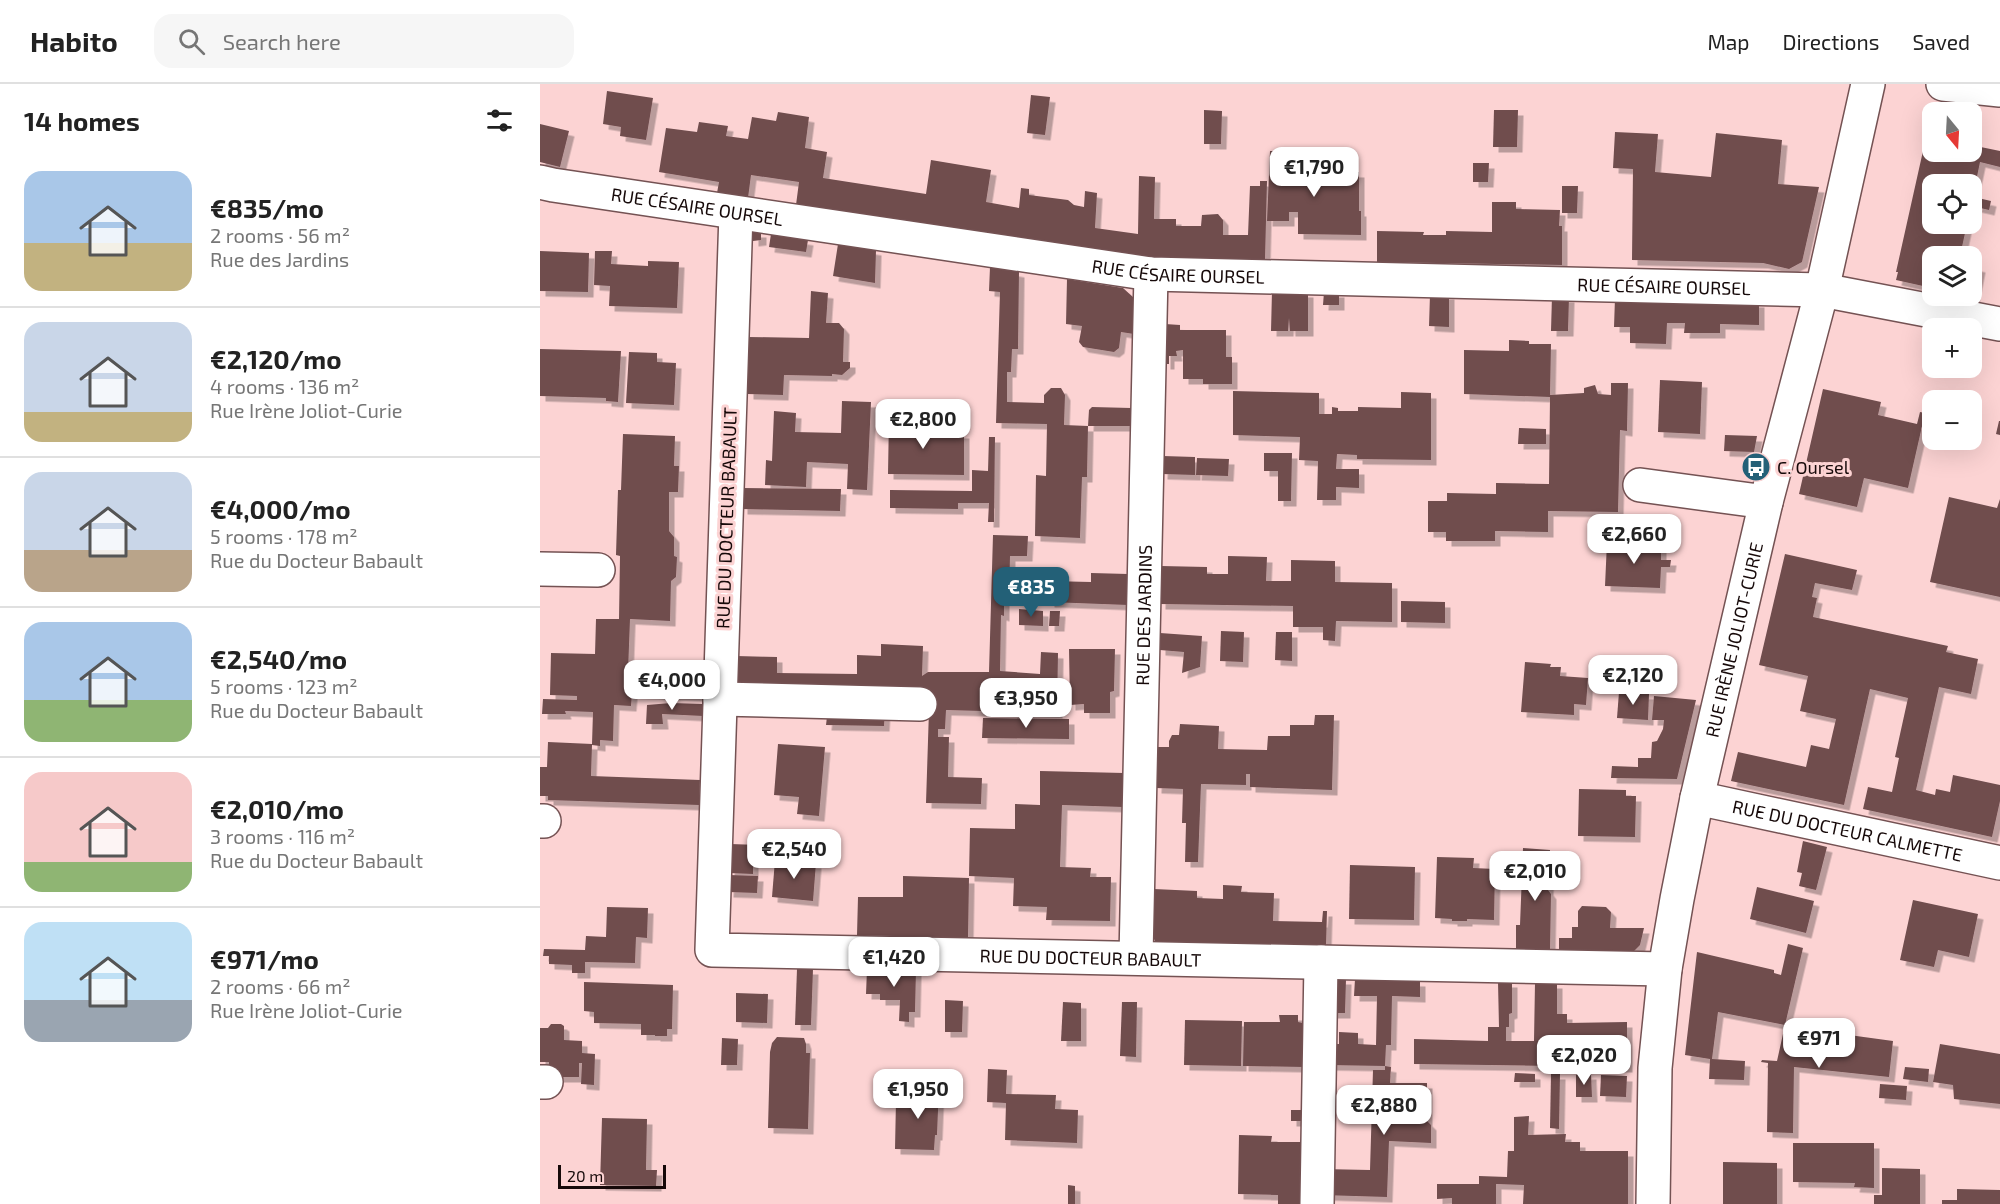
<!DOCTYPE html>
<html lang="en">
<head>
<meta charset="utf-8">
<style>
  :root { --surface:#fff; --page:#f6f6f6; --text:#222; --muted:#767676; --line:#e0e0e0; --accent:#236077 }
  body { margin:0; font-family:"Exo 2",sans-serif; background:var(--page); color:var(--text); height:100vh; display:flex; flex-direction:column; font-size:22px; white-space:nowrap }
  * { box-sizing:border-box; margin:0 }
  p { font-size:20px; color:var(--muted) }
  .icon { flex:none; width:33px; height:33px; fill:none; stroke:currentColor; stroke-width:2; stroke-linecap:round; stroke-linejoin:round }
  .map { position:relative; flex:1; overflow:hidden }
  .drawer { display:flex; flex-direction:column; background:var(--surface); width:540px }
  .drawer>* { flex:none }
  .needle { width:39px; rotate:162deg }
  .fabs { position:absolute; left:1382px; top:18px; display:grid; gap:12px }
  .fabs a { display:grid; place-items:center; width:60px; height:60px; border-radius:12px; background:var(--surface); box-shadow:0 6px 24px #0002; font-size:30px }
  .scale { position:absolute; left:18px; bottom:15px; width:108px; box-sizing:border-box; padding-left:6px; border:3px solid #160909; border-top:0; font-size:16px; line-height:21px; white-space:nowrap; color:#160909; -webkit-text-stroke:4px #fcd3d3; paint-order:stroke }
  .price { position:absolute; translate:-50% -51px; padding:0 14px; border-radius:12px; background:#fff; color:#222; font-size:20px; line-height:39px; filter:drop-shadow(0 2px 3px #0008) }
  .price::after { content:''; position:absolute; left:50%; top:36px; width:18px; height:14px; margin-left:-9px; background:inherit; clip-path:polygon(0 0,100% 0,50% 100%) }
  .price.selected { background:var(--accent); color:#fff }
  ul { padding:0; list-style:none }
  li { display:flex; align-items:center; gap:18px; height:150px; padding:0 24px }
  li+li { border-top:2px solid var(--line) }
  li span { display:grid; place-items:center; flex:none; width:168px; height:120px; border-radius:18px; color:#555 }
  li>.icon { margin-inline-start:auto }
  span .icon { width:72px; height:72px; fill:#fffc; stroke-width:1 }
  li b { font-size:26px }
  h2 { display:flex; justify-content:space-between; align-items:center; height:72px; padding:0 24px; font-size:26px }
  header { display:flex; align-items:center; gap:36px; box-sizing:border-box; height:84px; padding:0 30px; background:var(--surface); border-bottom:2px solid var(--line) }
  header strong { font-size:28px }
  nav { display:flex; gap:33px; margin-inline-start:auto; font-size:21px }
  .search { width:420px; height:54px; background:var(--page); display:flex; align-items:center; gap:15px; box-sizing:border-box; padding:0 21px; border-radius:18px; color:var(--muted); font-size:22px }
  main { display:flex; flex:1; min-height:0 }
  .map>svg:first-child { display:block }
  .building { fill:#6f4d4e; filter:url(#shadow) }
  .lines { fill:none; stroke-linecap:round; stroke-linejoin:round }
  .minor-casing { stroke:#745253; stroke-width:36 }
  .minor { stroke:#fff; stroke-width:33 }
  .labels { text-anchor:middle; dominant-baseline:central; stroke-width:6; stroke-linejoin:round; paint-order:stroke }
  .street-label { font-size:18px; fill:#160909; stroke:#fcd3d3 }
  .poi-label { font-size:18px; fill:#160909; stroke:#fcd3d3; text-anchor:start }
</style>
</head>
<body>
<header>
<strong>Habito</strong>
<div class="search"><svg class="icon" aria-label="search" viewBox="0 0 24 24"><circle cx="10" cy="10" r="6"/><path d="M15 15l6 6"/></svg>Search here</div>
<nav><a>Map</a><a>Directions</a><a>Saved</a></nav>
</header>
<main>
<section class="drawer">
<h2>14 homes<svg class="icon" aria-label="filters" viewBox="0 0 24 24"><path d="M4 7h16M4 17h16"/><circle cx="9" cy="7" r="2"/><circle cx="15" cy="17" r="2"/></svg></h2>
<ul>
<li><span style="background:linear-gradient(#a9c7e8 60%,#c2b280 0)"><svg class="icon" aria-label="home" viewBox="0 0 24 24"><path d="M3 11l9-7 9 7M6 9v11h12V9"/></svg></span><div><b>€835/mo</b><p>2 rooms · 56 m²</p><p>Rue des Jardins</p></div></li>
<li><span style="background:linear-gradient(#c9d6e8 75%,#c2b280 0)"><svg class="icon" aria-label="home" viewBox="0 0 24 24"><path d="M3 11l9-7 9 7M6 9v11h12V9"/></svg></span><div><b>€2,120/mo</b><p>4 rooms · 136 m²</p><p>Rue Irène Joliot-Curie</p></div></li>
<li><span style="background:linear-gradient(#c9d6e8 65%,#b9a48a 0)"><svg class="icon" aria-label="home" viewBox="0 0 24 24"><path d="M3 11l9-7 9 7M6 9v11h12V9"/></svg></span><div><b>€4,000/mo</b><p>5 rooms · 178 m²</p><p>Rue du Docteur Babault</p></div></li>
<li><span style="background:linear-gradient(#a9c7e8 65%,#8fb573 0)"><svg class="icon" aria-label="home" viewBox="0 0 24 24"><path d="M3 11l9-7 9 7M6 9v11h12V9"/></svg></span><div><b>€2,540/mo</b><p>5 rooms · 123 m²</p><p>Rue du Docteur Babault</p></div></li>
<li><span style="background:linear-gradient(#f6c9c9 75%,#8fb573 0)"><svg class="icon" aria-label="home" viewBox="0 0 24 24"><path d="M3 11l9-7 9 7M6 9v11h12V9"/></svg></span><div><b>€2,010/mo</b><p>3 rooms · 116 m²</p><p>Rue du Docteur Babault</p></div></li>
<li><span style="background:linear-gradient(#bfe0f5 65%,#9aa5b1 0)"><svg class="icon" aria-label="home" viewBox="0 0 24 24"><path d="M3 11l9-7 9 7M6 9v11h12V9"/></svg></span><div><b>€971/mo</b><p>2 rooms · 66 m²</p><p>Rue Irène Joliot-Curie</p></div></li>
</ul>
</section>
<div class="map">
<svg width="1460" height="1120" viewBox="0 0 1460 1120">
  <defs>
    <filter id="shadow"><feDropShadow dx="5.5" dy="5.5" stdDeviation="0" flood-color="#0004"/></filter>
  </defs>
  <rect width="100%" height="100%" fill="#fcd3d3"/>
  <!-- building -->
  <g class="building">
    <polygon points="67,7 113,14 106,56 80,52 81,43 63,40"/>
    <polygon points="491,11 510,13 505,51 487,49"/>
    <polygon points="664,26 682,27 681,60 664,60"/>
    <polygon points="954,26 978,26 977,63 953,63"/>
    <polygon points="238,28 269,33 265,64 287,68 283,94 386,110 391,76 451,86 446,118 479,124 481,104 489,105 489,111 528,116 534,121 544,123 545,107 557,109 555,144 598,150 599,92 615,93 614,135 636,135 636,142 661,142 662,131 678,130 683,136 683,151 708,151 710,102 720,102 720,97 727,97 725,176 598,174 256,121 259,98 211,91 208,114 177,109 179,98 119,88 126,44 157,48 159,38 188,42 186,52 208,55 212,33 236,37"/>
    <polygon points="0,40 29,47 20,83 0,78"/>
    <polygon points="1075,48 1118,50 1115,88 1171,93 1176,49 1242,56 1238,100 1279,103 1262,178 1249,185 1223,179 1092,176 1093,85 1073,84"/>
    <polygon points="1390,52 1392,52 1392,68 1431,68 1431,61 1460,67 1460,83 1440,78 1432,117 1431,100 1392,100 1392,140 1427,140 1420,172 1392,172 1392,204 1356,196 1358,188 1356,188 1385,58 1388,59"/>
    <polygon points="730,67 749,67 749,86 819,88 819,127 821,127 821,151 758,150 758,128 749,128 749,137 727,137"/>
    <polygon points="933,79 949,79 948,98 933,98"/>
    <polygon points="1022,102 1038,102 1037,129 1022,129"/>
    <polygon points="1438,114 1451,117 1449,126 1436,123"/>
    <polygon points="952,118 976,118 976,125 1020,126 1019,142 1022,142 1022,181 837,178 837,147 884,148 883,151 906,151 906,147 952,148"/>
    <polygon points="213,148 221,148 221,156 213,157"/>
    <polygon points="231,150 268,156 266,168 229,163"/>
    <polygon points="298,160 336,166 335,199 293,192"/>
    <polygon points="0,167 49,169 48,208 0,207"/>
    <polygon points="55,167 72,167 71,180 108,182 108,177 139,178 137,224 69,222 70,202 54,201"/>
    <polygon points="1431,181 1440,183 1434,214 1431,213"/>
    <polygon points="450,183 479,188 478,265 472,265 471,288 467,288 467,318 504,319 504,311 511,304 521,304 525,311 524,341 548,342 547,393 542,393 540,454 495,452 496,391 506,392 507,340 456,339 460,208 449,207"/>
    <polygon points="527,195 583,204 594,214 594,250 581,248 579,264 574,268 543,263 539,258 542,242 526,240"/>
    <polygon points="271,207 288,209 286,239 299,239 304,245 303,278 310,278 310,284 302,291 292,290 292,292 244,291 243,311 208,310 208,253 269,254"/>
    <polygon points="732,207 768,208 768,247 750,247 749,234 748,247 731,247"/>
    <polygon points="784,208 799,208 799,221 783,221"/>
    <polygon points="890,210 909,210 909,243 889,242"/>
    <polygon points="1012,212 1029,213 1028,247 1011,247"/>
    <polygon points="1075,214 1219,218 1219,241 1180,240 1180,249 1144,249 1145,239 1127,239 1126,260 1090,259 1090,243 1074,243"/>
    <polygon points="625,240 640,241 640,246 686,246 686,273 692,273 692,300 663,300 663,295 643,295 643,266 636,267 637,272 629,272 629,280 625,280"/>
    <polygon points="969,256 989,257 989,260 1011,260 1010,311 1044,309 1044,304 1055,301 1058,310 1071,311 1071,299 1088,299 1087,347 1080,346 1078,428 1008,427 1008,448 955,447 955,457 906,457 906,448 888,448 888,417 907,417 907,409 956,410 956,399 1009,400 1010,313 924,310 924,266 969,267"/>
    <polygon points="0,265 81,267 78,318 66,317 66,314 0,312"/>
    <polygon points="89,268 117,269 117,278 136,279 134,321 86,319"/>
    <polygon points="1120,296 1162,298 1160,350 1118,348"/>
    <polygon points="1283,305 1341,318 1338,331 1377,340 1380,328 1385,329 1368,404 1324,394 1317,423 1259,410"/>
    <polygon points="693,307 779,309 779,330 792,330 792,323 798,324 798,327 818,327 818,323 861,324 861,308 891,309 891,376 817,375 817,371 797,370 796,385 819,385 819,404 796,403 796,416 777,416 778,377 759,376 760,353 693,351"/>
    <polygon points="302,317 331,318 327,406 307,405 308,380 267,378 266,403 225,401 226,376 232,377 234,327 256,329 255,348 301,349"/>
    <polygon points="552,323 591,324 591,342 548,342 549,326"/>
    <polygon points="349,333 381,334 380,349 424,349 424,391 348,390"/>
    <polygon points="1459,337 1460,337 1460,351 1456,350"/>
    <polygon points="979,344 1006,345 1006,360 978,360"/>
    <polygon points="83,350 135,352 134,382 139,382 138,408 129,408 129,447 134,453 134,472 137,473 136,493 131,497 130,537 90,535 88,588 164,589 164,612 92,609 91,622 74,621 73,657 60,656 60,662 52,661 51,692 160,696 159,721 8,716 8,712 0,712 0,683 7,683 8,658 52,660 53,628 25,627 26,630 2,630 3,615 37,616 37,612 10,611 11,569 55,570 56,535 79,535 80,472 76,471 78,406 81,406"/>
    <polygon points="1185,351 1217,352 1214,368 1184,367"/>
    <polygon points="449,353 455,353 454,438 448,438 449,419 418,419 418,425 350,424 350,406 432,407 432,386 448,387"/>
    <polygon points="724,369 752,369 751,417 738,417 738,387 724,387"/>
    <polygon points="623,372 655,373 655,391 622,390"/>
    <polygon points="657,374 689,375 688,392 656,391"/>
    <polygon points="202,404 301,405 300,427 202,425"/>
    <polygon points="1409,413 1457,424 1460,415 1460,513 1390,498"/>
    <polygon points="453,451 488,452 487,472 470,472 469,516 464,516 464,532 461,531 460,587 500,590 501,568 518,569 517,629 406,626 405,645 398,645 398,653 409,653 408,693 442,694 441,720 386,719 389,626 195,610 196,572 237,573 237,589 317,590 317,571 341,572 341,560 383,562 382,592 388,588 449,588"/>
    <polygon points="1067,458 1121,460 1121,476 1131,476 1130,483 1121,483 1120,504 1065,502"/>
    <polygon points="1245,470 1317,486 1312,506 1275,499 1272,513 1277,514 1273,533 1408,562 1406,568 1438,575 1431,610 1399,603 1376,706 1395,711 1396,705 1410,708 1413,691 1460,701 1460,717 1452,753 1323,725 1328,703 1352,708 1359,674 1355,673 1368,614 1330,605 1304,721 1191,697 1198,668 1266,683 1271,661 1289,665 1296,635 1260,627 1268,592 1219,581"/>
    <polygon points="688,472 727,473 726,497 751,497 751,476 795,477 795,498 852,499 852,538 796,537 795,557 783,556 783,543 753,543 753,522 620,520 621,482 667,483 667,490 688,490"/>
    <polygon points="551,489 588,490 588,521 509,518 509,497 551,498"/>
    <polygon points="861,517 905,518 905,539 861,538"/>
    <polygon points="479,525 503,527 503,542 479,541"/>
    <polygon points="510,527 520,527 519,542 509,542"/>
    <polygon points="681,547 704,548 703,578 680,577"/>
    <polygon points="736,548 752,548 752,577 735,576"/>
    <polygon points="620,549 662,552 660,583 642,589 644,568 620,566"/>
    <polygon points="529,565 575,565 574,607 570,608 570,629 544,629 544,620 530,621"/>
    <polygon points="985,578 1011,580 1010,583 1021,583 1020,592 1048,594 1046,621 1034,620 1034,631 981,628"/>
    <polygon points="1079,608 1109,610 1108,636 1077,634"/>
    <polygon points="1114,612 1156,616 1137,695 1071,694 1072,682 1098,683 1098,674 1111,674 1112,658 1117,657 1123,645 1124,636 1112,636"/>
    <polygon points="131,619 163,620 163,632 122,630 123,640 106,640 107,621"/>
    <polygon points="288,624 345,625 344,642 286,641"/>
    <polygon points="775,631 794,631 792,706 710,703 710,690 706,690 706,701 661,700 658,778 645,778 646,739 642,739 643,705 616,704 618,663 629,663 629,657 632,651 639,651 640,640 679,642 678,665 727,666 728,652 750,652 750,641 774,641"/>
    <polygon points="443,634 529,635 529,655 442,654"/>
    <polygon points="238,660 285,663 279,732 257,730 259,713 234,711"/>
    <polygon points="500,687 584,689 583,723 522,721 520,783 551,784 550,793 571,793 570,837 506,836 507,823 473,822 474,794 429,792 430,744 475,745 475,720 500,721"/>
    <polygon points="1039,705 1086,706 1086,712 1096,712 1095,753 1038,752"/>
    <polygon points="1263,757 1287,763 1276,806 1259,802 1262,789 1257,788"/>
    <polygon points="190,760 220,761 219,777 213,777 213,790 189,789"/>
    <polygon points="983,764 1010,766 1008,806 1011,810 1010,867 976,866 976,841 980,841"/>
    <polygon points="897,773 934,774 933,784 955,785 954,836 927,835 927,837 912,837 912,835 895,834"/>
    <polygon points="235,776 276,779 273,817 232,813"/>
    <polygon points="810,781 875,783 874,836 809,835"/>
    <polygon points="189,791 218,792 217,809 188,808"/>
    <polygon points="363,792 429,794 428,854 317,851 318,813 363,813"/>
    <polygon points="683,801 702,802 701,808 734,809 733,837 782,838 783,827 787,827 786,862 616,859 613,853 614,805 657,807 657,814 683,815"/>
    <polygon points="1217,803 1274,817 1266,849 1210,835"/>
    <polygon points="1373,816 1438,830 1429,873 1398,866 1394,883 1360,876"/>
    <polygon points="1042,822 1066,823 1071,828 1070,844 1104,844 1100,861 1093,868 1019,867 1019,854 1032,854 1032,843 1038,843 1038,827"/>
    <polygon points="67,823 108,824 107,854 96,853 95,879 45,878 45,889 32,889 32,881 9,880 9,872 3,872 4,865 45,866 46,852 66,853"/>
    <polygon points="1248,860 1263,864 1245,941 1178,928 1172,975 1205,977 1204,996 1169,995 1170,975 1145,971 1157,868 1234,886 1234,889 1241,891"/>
    <polygon points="257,885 273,885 271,941 255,941"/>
    <polygon points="327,885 376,886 375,928 369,928 369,938 359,937 360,916 340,916 340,910 326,910"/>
    <polygon points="788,895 806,895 805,929 787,929"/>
    <polygon points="815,895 880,897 880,913 852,912 851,961 846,961 845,982 785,981 786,960 799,960 799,948 818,949 818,960 836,961 837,912 814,912"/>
    <polygon points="44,898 133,901 132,945 127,945 127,952 115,952 115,951 101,951 101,940 54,939 54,928 44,927"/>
    <polygon points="958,898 972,898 972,929 969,930 969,943 966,943 966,957 994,957 995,899 1017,899 1017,930 1027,930 1027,939 1087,938 1087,983 874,980 874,955 948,957 948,943 959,943"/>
    <polygon points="196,909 228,910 227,939 196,938"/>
    <polygon points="405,916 423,917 422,948 405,948"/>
    <polygon points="523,918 541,919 541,957 521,957"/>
    <polygon points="582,918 597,918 596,973 580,972"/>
    <polygon points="739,931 758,931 758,938 763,939 764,983 703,982 704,938 740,938"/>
    <polygon points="645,936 702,937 701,982 644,981"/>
    <polygon points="11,940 21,940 24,942 24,956 42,957 42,969 55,970 54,1001 41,1000 42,979 39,979 39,993 9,993 9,978 0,978 0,944 8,944"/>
    <polygon points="1243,950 1309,957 1309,951 1353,957 1349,993 1254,983 1253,1049 1227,1048 1228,979 1221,978 1222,976 1237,977"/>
    <polygon points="237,953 264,954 266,960 266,969 270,969 268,1045 228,1044 230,968 232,959"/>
    <polygon points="182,954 198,955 197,981 181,981"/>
    <polygon points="1400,960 1460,970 1460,1020 1414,1015 1413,1001 1393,998"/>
    <polygon points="845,982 851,983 850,999 887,999 887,1037 891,1041 891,1059 849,1057 847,1113 781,1111 782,1085 830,1086 833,986 845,986"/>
    <polygon points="1365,983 1389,985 1388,998 1363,995"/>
    <polygon points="448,985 467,986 466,1010 516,1011 515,1025 538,1026 537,1059 465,1056 466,1019 447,1018"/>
    <polygon points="975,989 995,990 995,998 974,998"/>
    <polygon points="1011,990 1020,990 1019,1045 1010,1044"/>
    <polygon points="1051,990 1052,1013 1036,1013 1036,991"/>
    <polygon points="1061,991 1087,992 1086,1013 1060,1012"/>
    <polygon points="1340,1000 1367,1002 1366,1016 1339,1014"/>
    <polygon points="377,1002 399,1002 397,1051 395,1051 394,1066 355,1065 356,1016 376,1017"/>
    <polygon points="751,1026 773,1026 772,1037 751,1037"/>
    <polygon points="989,1032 988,1051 1026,1050 1025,1058 1040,1058 1040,1067 1088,1067 1088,1120 983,1120 984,1101 956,1100 956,1120 912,1120 912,1114 897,1115 897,1100 939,1100 939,1092 967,1093 968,1067 974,1067 974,1033"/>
    <polygon points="62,1034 107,1035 106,1086 117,1086 116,1102 60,1101"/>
    <polygon points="699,1051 732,1052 731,1058 771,1058 770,1120 738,1120 738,1111 698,1110"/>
    <polygon points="1253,1059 1334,1059 1334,1104 1314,1103 1315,1099 1253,1098"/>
    <polygon points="1183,1078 1237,1079 1237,1120 1183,1120"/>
    <polygon points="1342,1084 1380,1085 1380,1120 1334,1120 1334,1111 1342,1111"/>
    <polygon points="528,1101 535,1102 535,1120 528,1120"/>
    <polygon points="1417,1105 1460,1106 1460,1120 1402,1120 1402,1116 1417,1116"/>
  </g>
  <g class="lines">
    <!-- minor casing -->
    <g class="minor-casing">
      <g id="minor">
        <polyline points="1403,0 1460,6"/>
        <path id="s1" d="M0,98L13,101L611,190L1282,206L1460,240"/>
        <path id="s2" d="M196,129L172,866L1125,885"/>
        <polyline points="1100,401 1226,418"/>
        <polyline points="0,485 58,486"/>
        <polyline points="180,615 380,620"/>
        <path id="s3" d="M1157,714L1460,779"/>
        <polyline points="0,737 4,737"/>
        <path id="s4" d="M596,873L611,190"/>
        <polyline points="0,998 6,998"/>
        <polyline points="777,1120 781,878"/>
        <path id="s5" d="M1113,1120L1115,984L1125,885L1137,815L1157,714L1226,418L1282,206L1328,0"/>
      </g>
    </g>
    <!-- minor -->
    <use href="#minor" class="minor"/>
  </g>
  <!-- icons -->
  <defs>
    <g id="bus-disc" transform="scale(1.5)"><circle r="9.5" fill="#236077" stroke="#fcd3d3"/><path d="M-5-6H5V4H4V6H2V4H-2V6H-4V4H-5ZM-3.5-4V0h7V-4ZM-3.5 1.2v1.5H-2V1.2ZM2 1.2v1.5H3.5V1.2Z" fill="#fff"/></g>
  </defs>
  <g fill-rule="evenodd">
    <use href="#bus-disc" x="1216" y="383"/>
  </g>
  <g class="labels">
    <!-- street labels -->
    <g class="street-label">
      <text stroke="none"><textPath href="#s1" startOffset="159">RUE CÉSAIRE OURSEL</textPath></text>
      <text stroke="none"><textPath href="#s1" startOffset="645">RUE CÉSAIRE OURSEL</textPath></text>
      <text stroke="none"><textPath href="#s1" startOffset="1131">RUE CÉSAIRE OURSEL</textPath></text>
      <text transform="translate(186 434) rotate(-88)">RUE DU DOCTEUR BABAULT</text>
      <text stroke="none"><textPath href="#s4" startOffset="342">RUE DES JARDINS</textPath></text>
      <text stroke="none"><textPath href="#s5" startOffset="572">RUE IRÈNE JOLIOT-CURIE</textPath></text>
      <text stroke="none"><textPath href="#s3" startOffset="154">RUE DU DOCTEUR CALMETTE</textPath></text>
      <text stroke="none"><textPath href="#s2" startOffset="1116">RUE DU DOCTEUR BABAULT</textPath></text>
    </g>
    <!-- poi labels -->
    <g class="poi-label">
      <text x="1237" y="383">C. Oursel</text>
    </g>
  </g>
</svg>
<div class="fabs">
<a><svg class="needle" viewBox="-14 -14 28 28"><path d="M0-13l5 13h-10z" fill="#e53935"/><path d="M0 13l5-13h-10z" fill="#767676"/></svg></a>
<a><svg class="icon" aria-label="locate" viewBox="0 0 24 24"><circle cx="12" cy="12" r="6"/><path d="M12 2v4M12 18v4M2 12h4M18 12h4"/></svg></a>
<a><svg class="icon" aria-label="layers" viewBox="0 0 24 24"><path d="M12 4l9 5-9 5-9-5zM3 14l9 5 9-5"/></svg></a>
<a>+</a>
<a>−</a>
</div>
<div class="scale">20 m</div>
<b class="price" style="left:774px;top:114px">€1,790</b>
<b class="price" style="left:383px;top:366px">€2,800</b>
<b class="price" style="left:1094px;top:481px">€2,660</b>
<b class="price selected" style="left:491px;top:534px">€835</b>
<b class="price" style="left:1093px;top:622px">€2,120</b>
<b class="price" style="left:132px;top:627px">€4,000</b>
<b class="price" style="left:486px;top:645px">€3,950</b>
<b class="price" style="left:254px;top:796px">€2,540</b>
<b class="price" style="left:995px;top:818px">€2,010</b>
<b class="price" style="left:354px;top:904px">€1,420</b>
<b class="price" style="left:1279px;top:985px">€971</b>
<b class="price" style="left:1044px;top:1002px">€2,020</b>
<b class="price" style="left:378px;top:1036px">€1,950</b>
<b class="price" style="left:844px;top:1052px">€2,880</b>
</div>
</main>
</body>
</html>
